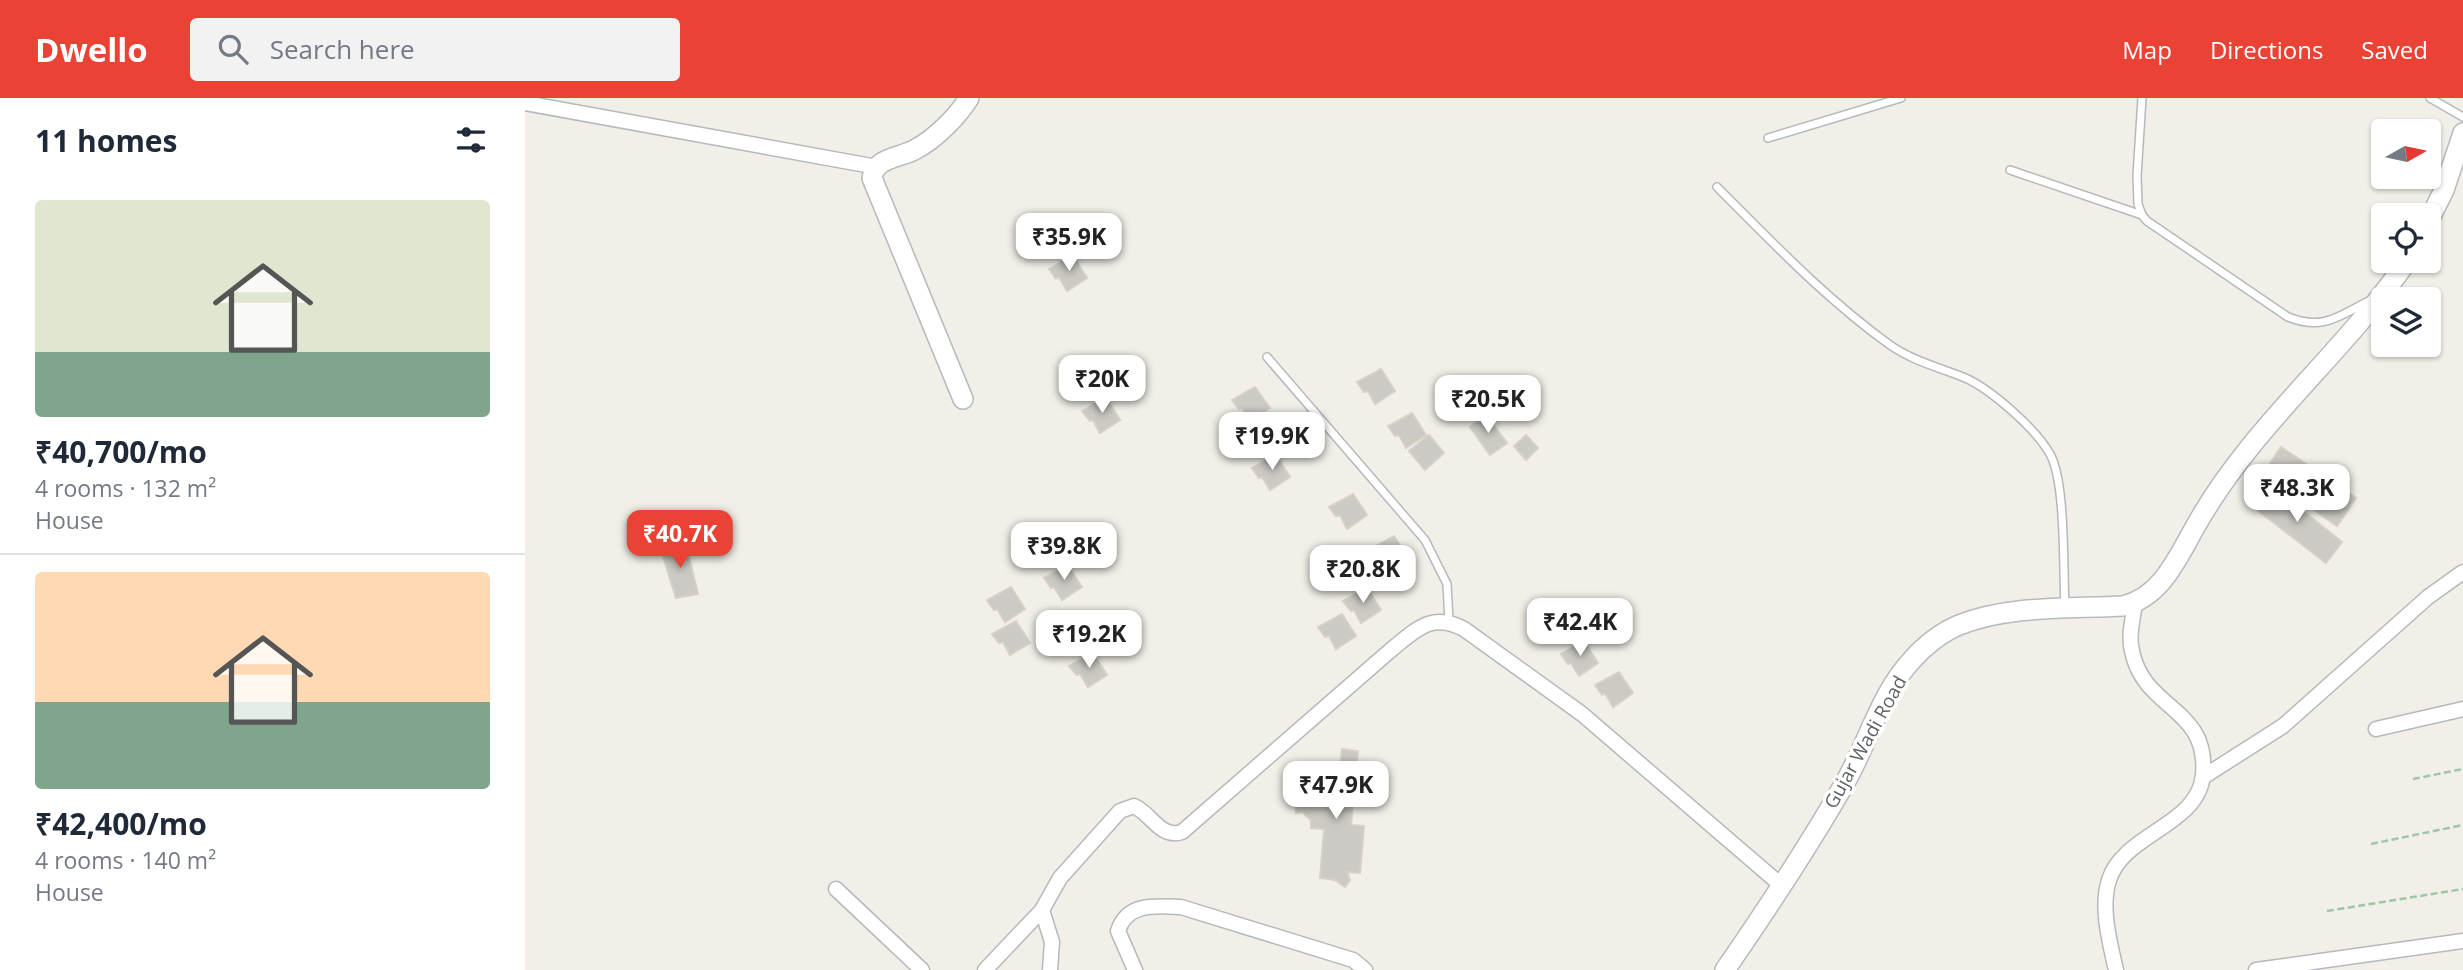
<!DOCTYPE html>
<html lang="en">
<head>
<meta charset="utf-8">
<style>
  :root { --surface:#fff; --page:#f2f2f3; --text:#1f2937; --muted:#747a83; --line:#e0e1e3; --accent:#ea4335 }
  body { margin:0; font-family:"Open Sans",sans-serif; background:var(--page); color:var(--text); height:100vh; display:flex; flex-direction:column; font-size:26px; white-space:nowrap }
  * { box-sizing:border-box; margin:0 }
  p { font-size:23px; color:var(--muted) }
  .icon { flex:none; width:38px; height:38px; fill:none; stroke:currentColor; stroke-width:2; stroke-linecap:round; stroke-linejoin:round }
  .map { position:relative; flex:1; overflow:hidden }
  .panel { display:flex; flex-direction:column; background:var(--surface); width:525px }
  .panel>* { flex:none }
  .needle { width:46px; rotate:81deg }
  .tools { position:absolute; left:1846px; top:21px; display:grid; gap:14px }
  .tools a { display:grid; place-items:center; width:70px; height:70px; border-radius:7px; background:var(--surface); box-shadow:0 2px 5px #0004; font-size:35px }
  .price { position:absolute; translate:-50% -60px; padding:0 16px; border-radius:14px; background:#fff; color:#222; font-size:23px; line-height:46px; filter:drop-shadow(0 2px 4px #0008) }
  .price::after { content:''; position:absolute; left:50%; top:42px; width:21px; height:16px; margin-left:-10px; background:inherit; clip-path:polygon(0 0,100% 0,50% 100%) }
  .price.on { background:var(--accent); color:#fff }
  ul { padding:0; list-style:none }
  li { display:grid; align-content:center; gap:14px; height:371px; padding:0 35px }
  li+li { border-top:2px solid var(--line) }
  li span { display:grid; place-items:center; height:217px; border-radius:7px; color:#555 }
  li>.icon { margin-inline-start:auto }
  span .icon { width:126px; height:126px; fill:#fffc; stroke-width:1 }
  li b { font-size:30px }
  h2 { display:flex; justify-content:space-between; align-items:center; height:84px; padding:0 35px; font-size:30px }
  header { display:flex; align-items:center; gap:42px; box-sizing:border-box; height:98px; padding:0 35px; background:var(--accent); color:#fff }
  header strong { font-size:33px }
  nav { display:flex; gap:38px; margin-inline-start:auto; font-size:24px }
  .search { width:490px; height:63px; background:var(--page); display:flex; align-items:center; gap:18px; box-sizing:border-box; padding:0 24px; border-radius:7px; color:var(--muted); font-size:26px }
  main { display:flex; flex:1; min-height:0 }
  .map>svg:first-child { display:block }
  .building { fill:#cccac5; stroke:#d6d1c6; stroke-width:2 }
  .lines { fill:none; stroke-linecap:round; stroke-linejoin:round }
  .lane-casing { stroke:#b5b8bc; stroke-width:10 }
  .street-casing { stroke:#b5b8bc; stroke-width:17 }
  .secondary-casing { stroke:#b6babf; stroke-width:22 }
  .path { stroke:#9cc7a9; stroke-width:2.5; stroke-dasharray:7 3.5; stroke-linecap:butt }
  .lane { stroke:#fff; stroke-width:7 }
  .street { stroke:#fff; stroke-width:14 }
  .secondary { stroke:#fff; stroke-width:19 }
  .labels { text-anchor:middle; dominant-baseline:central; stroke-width:7; stroke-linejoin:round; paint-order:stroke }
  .street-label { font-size:19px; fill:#5f6368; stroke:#fff }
</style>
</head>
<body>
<header>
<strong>Dwello</strong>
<div class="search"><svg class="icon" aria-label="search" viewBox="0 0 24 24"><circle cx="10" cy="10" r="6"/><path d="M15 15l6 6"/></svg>Search here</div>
<nav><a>Map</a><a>Directions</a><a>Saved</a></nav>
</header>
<main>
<section class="panel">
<h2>11 homes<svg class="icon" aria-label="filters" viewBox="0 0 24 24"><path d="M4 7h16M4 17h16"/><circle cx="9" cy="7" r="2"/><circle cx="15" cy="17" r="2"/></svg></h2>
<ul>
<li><span style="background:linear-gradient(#dfe7d0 70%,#7fa58c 0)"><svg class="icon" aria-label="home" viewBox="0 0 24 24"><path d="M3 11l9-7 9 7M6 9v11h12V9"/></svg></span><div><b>₹40,700/mo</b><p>4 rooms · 132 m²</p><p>House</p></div></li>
<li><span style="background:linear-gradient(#ffd9b3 60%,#7fa58c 0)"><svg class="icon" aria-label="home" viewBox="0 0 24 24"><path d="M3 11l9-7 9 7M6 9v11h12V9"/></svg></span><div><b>₹42,400/mo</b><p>4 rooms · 140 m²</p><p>House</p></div></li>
</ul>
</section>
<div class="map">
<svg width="1938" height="872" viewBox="0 0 1938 872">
  <rect width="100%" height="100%" fill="#f1efe8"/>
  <!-- building -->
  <g class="building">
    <polygon points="548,158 562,180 542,193 534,179 531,181 524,171"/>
    <polygon points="856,271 870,293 850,306 843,293 839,294 832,284"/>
    <polygon points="730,289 745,310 725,323 717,310 714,311 707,302"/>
    <polygon points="581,300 595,322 575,335 568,322 565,323 557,313"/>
    <polygon points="887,315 901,337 881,350 874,337 870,338 863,328"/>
    <polygon points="961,317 982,345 965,357 945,329"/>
    <polygon points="904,337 919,355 900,372 884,353"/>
    <polygon points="1001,337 1013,350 1001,362 989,348"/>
    <polygon points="1756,349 1831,400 1812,428 1738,376"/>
    <polygon points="751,357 765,379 745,392 737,379 734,380 727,370"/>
    <polygon points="1744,386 1817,444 1801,465 1727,408"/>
    <polygon points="828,396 842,417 822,431 815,417 811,418 804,409"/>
    <polygon points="869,438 883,460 863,473 855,460 852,461 845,451"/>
    <polygon points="160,443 173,496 151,500 136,452"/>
    <polygon points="543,468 557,489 537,502 529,489 526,490 519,480"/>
    <polygon points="486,489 500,511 480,524 472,511 469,512 462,502"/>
    <polygon points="842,490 856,512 836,525 829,512 826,513 818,503"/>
    <polygon points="817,516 831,538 811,551 804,538 800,539 793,529"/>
    <polygon points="491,523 505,545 485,557 478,544 474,545 467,536"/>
    <polygon points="1059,543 1073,565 1054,578 1046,565 1043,566 1036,556"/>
    <polygon points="568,555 582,577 563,589 555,576 552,577 544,568"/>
    <polygon points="1094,574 1108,595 1088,609 1080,595 1077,597 1070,587"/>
    <polygon points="817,651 833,653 826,727 839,728 835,775 822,774 825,782 820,789 810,782 795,780 799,731 786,730 786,722 777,714 771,715 769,701 788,686 807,688 808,671 815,671"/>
  </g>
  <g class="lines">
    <!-- lane casing -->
    <g class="lane-casing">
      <g id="lane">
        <path d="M1617,0L1612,78L1613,106L1617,117L1622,123L1763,219C1799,233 1813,218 1844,203"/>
        <polyline points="1905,0 1938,19"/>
        <polyline points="1243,40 1376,0"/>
        <polyline points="1485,72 1617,117"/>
        <path d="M1192,89C1248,145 1301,201 1365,247C1388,263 1413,269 1438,279C1465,290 1511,331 1525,356C1541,384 1538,473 1540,509"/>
        <polyline points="742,259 900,442 922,486 924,523"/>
      </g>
    </g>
    <!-- street casing -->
    <g class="street-casing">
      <g id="street">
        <polyline points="0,5 352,69"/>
        <polyline points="1851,631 1938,611"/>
        <polyline points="1678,679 1758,628 1903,499 1938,474"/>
        <polyline points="311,791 397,872"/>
        <polyline points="517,812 527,844 525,872"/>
        <path d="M460,872L517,812L535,780L595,713L609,708C627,716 635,741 657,734L867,551C892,531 907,514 939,531L1057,616L1257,788"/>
        <path d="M610,872L593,833C602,804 631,808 656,809L828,862L840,872"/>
        <path d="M1591,872C1585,845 1575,810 1584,782C1599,735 1673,728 1678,677C1684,608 1619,613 1607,553C1603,538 1608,521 1610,505"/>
        <polyline points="1731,872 1938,843"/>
      </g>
    </g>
    <!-- secondary casing -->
    <g class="secondary-casing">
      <g id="secondary">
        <polyline points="1904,122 1919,92 1938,35"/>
        <path d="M438,301L347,80C350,59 376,60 391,51C410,41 433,18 444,0"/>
        <path d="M1200,872C1242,811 1284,748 1321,683C1343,644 1356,595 1387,562C1399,548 1417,534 1434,527C1485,507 1544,511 1598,508C1638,499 1654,456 1673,424C1729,326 1819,255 1882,163"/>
      </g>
    </g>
    <!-- path -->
    <g class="path">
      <polyline points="1888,681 1938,671"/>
      <polyline points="1846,746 1938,727"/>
      <polyline points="1802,813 1938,791"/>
    </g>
    <!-- lane -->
    <use href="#lane" class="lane"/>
    <!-- street -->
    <use href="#street" class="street"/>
    <!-- secondary -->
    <use href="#secondary" class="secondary"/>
  </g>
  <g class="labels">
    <!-- street labels -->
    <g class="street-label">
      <text transform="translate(1340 644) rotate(-61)">Gujar Wadi Road</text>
    </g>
  </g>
</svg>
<div class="tools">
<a><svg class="needle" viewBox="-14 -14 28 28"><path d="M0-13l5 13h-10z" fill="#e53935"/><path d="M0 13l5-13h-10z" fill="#747a83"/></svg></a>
<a><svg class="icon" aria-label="locate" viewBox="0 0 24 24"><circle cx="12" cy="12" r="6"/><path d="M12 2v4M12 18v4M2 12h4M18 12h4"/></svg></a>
<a><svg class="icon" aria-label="layers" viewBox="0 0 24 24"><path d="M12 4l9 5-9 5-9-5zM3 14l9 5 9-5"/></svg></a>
</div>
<b class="price" style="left:544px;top:175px">₹35.9K</b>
<b class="price" style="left:577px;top:317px">₹20K</b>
<b class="price" style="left:963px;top:337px">₹20.5K</b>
<b class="price" style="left:747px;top:374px">₹19.9K</b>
<b class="price" style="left:1772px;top:426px">₹48.3K</b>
<b class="price on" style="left:155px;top:472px">₹40.7K</b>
<b class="price" style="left:539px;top:484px">₹39.8K</b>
<b class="price" style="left:838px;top:507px">₹20.8K</b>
<b class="price" style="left:1055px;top:560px">₹42.4K</b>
<b class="price" style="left:564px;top:572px">₹19.2K</b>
<b class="price" style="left:811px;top:723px">₹47.9K</b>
</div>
</main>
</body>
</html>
